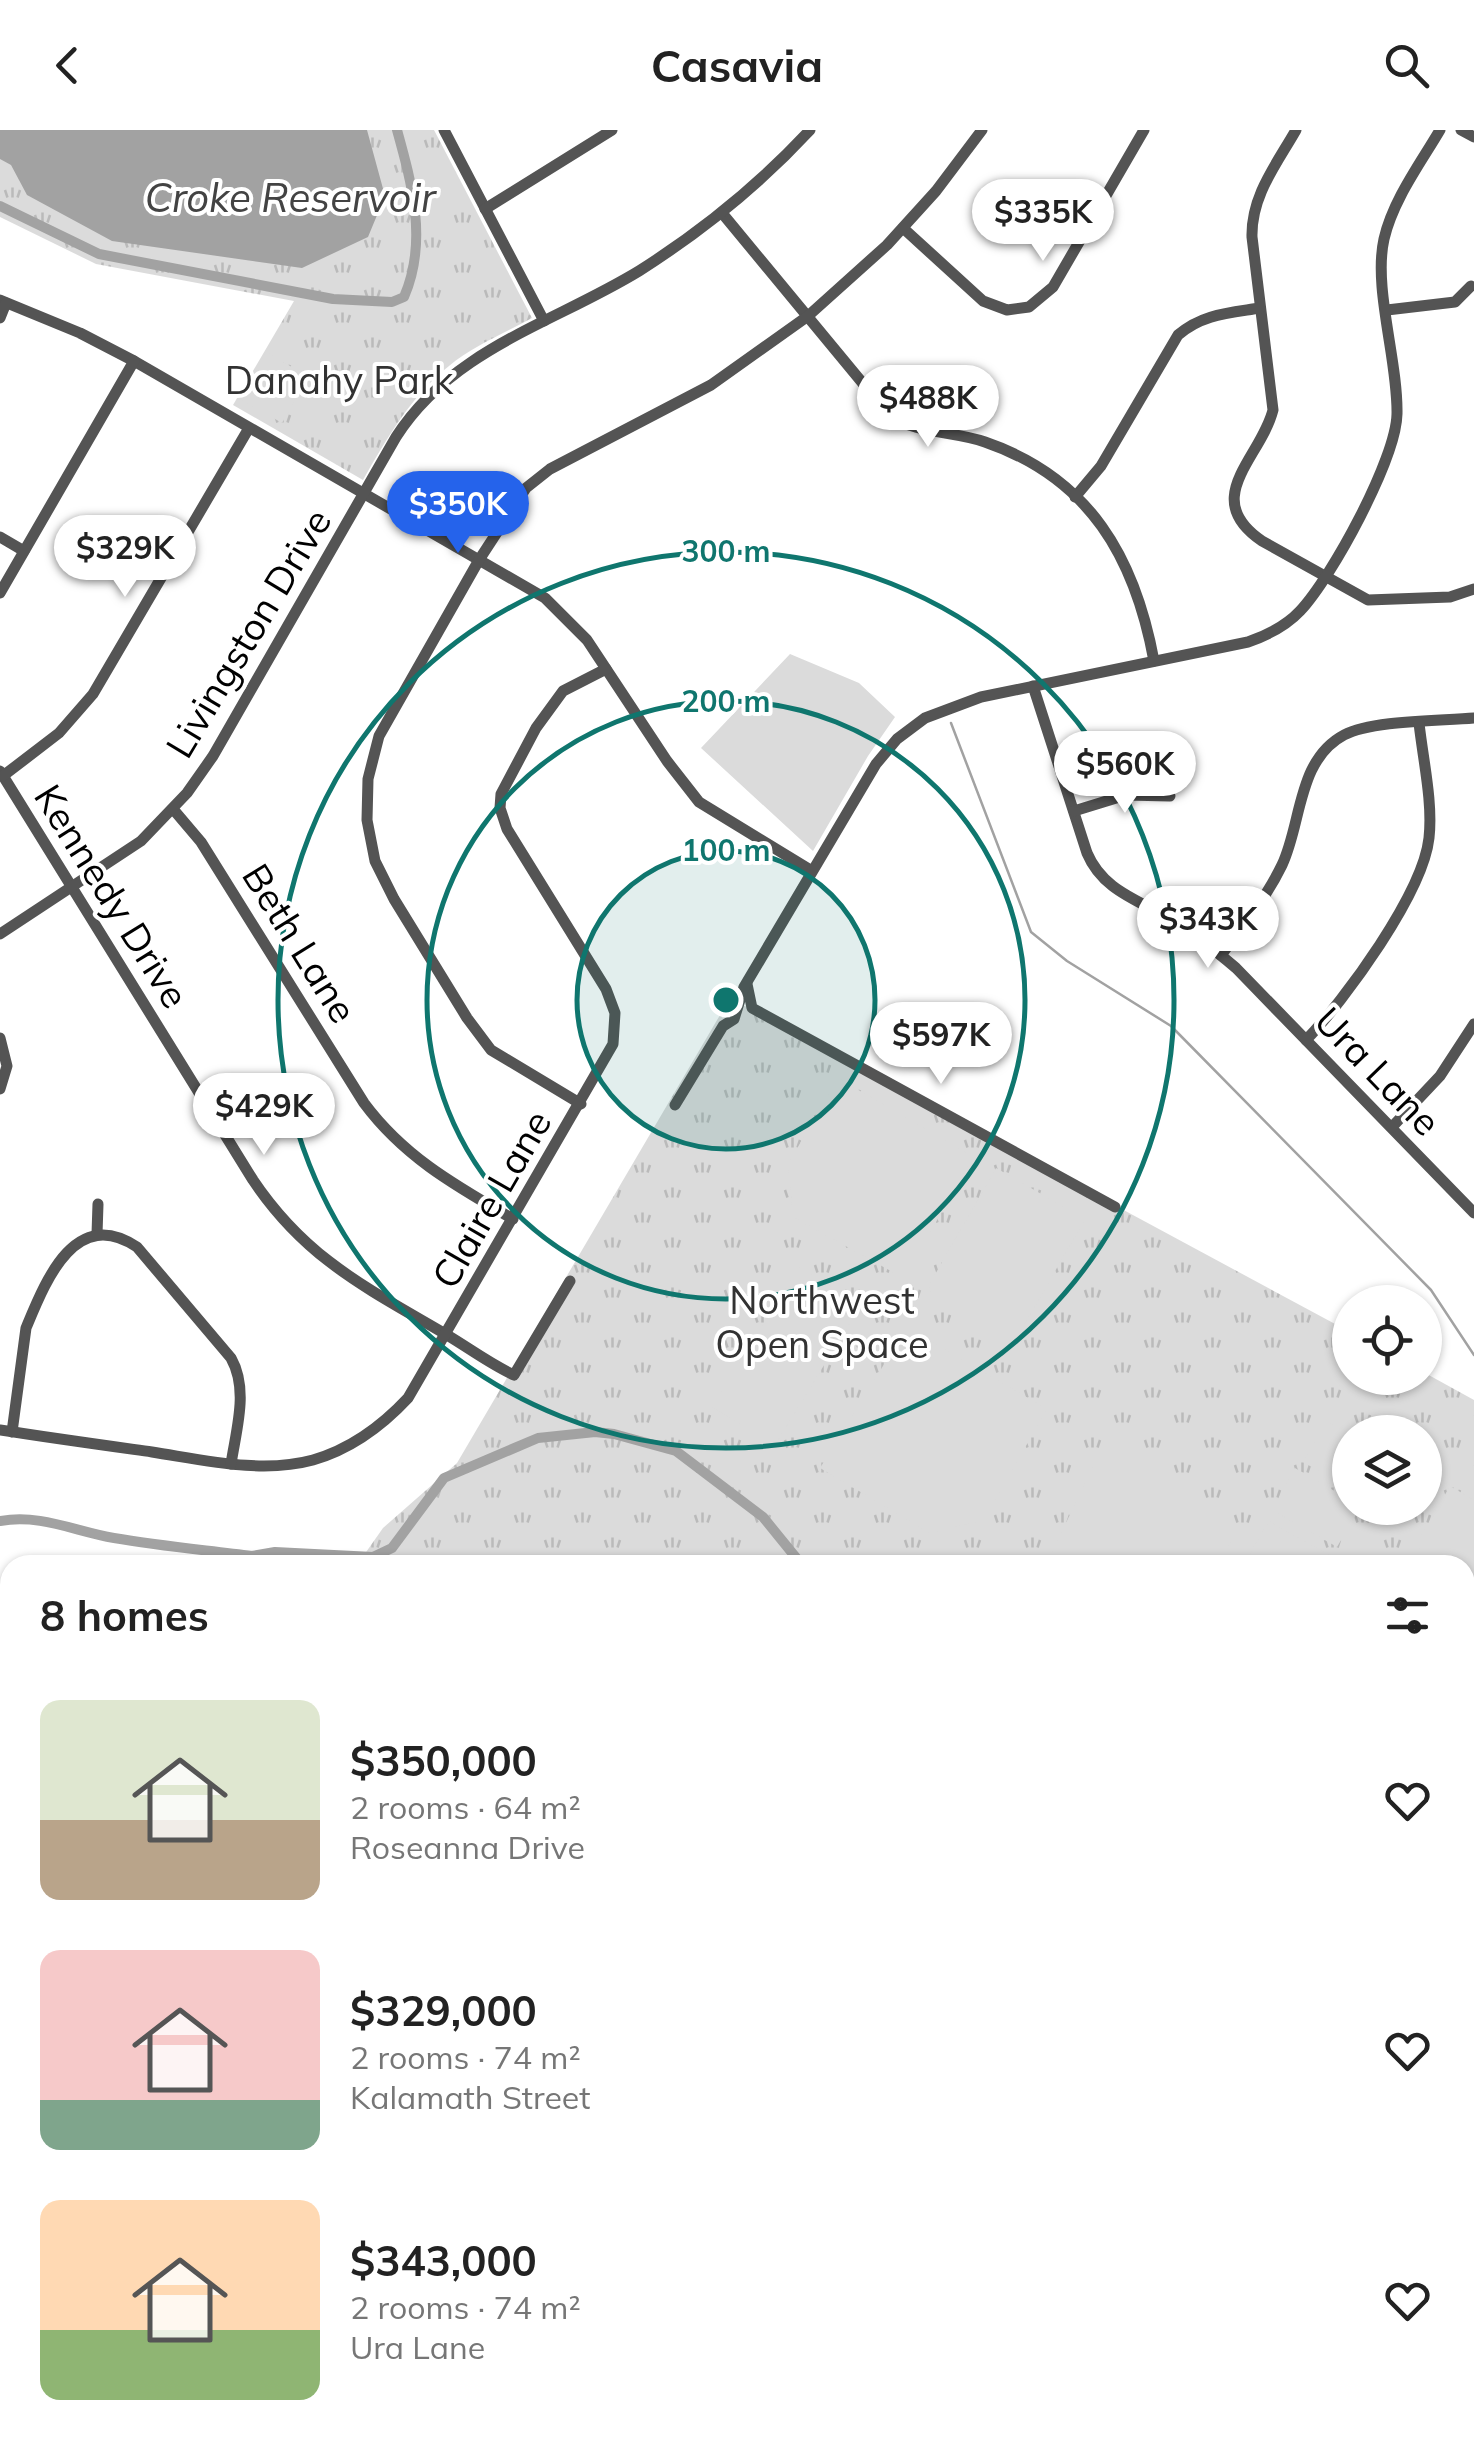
<!DOCTYPE html>
<html lang="en">
<head>
<meta charset="utf-8">
<style>
  :root { --surface:#fff; --page:#f6f6f6; --text:#222; --muted:#767676; --accent:#2563eb }
  body { margin:0; font-family:Mulish,sans-serif; background:var(--page); color:var(--text); height:100vh; display:flex; flex-direction:column; font-size:38px; white-space:nowrap }
  * { box-sizing:border-box; margin:0 }
  p { font-size:32px; color:var(--muted) }
  .icon { flex:none; width:55px; height:55px; fill:none; stroke:currentColor; stroke-width:2; stroke-linecap:round; stroke-linejoin:round }
  .map { position:relative; flex:1; overflow:hidden }
  .side { position:absolute; left:0px; top:1425px; width:1475px; height:892px; display:flex; flex-direction:column; background:var(--surface); border-radius:30px 30px 0 0; box-shadow:0 2px 8px #0004 }
  .side>* { flex:none }
  .fabs { position:absolute; left:1332px; top:1155px; display:grid; gap:20px }
  .fabs a { display:grid; place-items:center; width:110px; height:110px; border-radius:50%; background:var(--surface); box-shadow:0 2px 8px #0004; font-size:50px }
  .price { position:absolute; translate:-50% -85px; padding:0 22px; border-radius:35px; background:#fff; color:#222; font-size:32px; line-height:65px; filter:drop-shadow(0 2px 5px #0008) }
  .price::after { content:''; position:absolute; left:50%; top:60px; width:30px; height:22px; margin-left:-15px; background:inherit; clip-path:polygon(0 0,100% 0,50% 100%) }
  .price.active { background:var(--accent); color:#fff }
  ul { padding:0; list-style:none }
  li { display:flex; align-items:center; gap:30px; height:250px; padding:0 40px }
  li span { display:grid; place-items:center; flex:none; width:280px; height:200px; border-radius:20px; color:#555 }
  li>.icon { margin-inline-start:auto }
  span .icon { width:120px; height:120px; fill:#fffc; stroke-width:1 }
  li b { font-size:42px }
  h2 { display:flex; justify-content:space-between; align-items:center; height:120px; padding:0 40px; font-size:42px }
  header { display:flex; justify-content:space-between; align-items:center; height:130px; padding:0 40px; background:var(--surface); font-size:45px; font-weight:700 }
  .map>svg:first-child { display:block }
  .park { fill:url(#park-tufts); fill-rule:evenodd }
  .pitch { fill:#dbdbdb }
  .water { fill:#a2a2a2 }
  .lines { fill:none; stroke-linecap:round; stroke-linejoin:round }
  .stream { stroke:#a2a2a2; stroke-width:2.5 }
  .canal { stroke:#a2a2a2; stroke-width:10 }
  .street { stroke:#545454; stroke-width:11 }
  .secondary { stroke:#212121; stroke-width:15 }
  .ring { fill:none; stroke:#0f766e; stroke-width:5 }
  .labels { text-anchor:middle; dominant-baseline:central; stroke-width:8; stroke-linejoin:round; paint-order:stroke }
  .park-label { font-size:38px; fill:#323232; stroke:#fff }
  .street-label { font-size:38px; fill:#000; stroke:#fff }
  .water-label { font-size:40px; font-style:italic; fill:#434343; stroke:#fff }
  .centre { fill:#0f766e; stroke:#fff; stroke-width:5 }
  .ring-label { font-size:30px; text-anchor:middle; font-weight:bold; fill:#0f766e; stroke:#fff; stroke-width:8; stroke-linejoin:round; paint-order:stroke }
</style>
</head>
<body>
<header><svg class="icon" aria-label="back" viewBox="0 0 24 24"><path d="M15 5l-7 7 7 7"/></svg>Casavia<svg class="icon" aria-label="search" viewBox="0 0 24 24"><circle cx="10" cy="10" r="6"/><path d="M15 15l6 6"/></svg></header>
<div class="map">
<svg width="1474" height="2316" viewBox="0 0 1474 2316">
  <defs>
    <pattern id="park-tufts" width="24" height="20" patternUnits="userSpaceOnUse" patternTransform="scale(2.5)"><rect width="24" height="20" fill="#dbdbdb"/><path d="M3 7l-1-3M5 7V3M7 7l1-3M15 17l-1-3M17 17v-4M19 17l1-3" fill="none" stroke="#bababa"/></pattern>
  </defs>
  <rect width="100%" height="100%" fill="#fff"/>
  <!-- park -->
  <g class="park">
    <path d="M0,0H434L532,188C505,203 473,216 449,236C411,266 387,308 363,350L233,275L294,171L96,134L0,87Z"/>
    <path d="M730,868L1350,1202V1248H1425V1243L1474,1270V2025L1465,2005V1435H357L383,1398L457,1333ZM1350,1302H1425V1378H1350Z"/>
  </g>
  <!-- pitch -->
  <g class="pitch">
    <polygon points="266,222 309,247 282,293 240,269"/>
    <polygon points="790,524 859,553 895,587 868,626 813,721 701,618"/>
    <polygon points="838,948 973,1027 907,1143 898,1145 793,1087 788,1034"/>
    <polygon points="996,1038 1085,1089 1015,1211 931,1163 929,1155"/>
    <polygon points="799,1137 861,1175 775,1315 712,1277"/>
    <polygon points="918,1204 1047,1279 984,1390 930,1403 820,1338 899,1210"/>
    <polygon points="1327,1291 1350,1304 1350,1359 1303,1332"/>
    <polygon points="1119,1313 1147,1329 1239,1398 1217,1435 1046,1435 1101,1319"/>
    <polygon points="1295,1338 1350,1370 1350,1378 1360,1378 1337,1417 1272,1380"/>
    <polygon points="1450,1356 1474,1370 1474,1450 1465,1444 1465,1435 1449,1435 1415,1416"/>
    <polygon points="1269,1391 1334,1428 1330,1435 1250,1435 1245,1432"/>
  </g>
  <!-- water -->
  <polygon class="water" points="0,0 367,0 385,66 368,107 302,138 112,111 27,65 11,35 0,29"/>
  <g class="lines">
    <!-- stream -->
    <polyline class="stream" points="951,593 1031,802 1067,831 1171,896 1431,1160 1474,1225"/>
    <!-- canal -->
    <g class="canal">
      <path d="M0,76L99,124L333,169L392,172L404,167C428,112 412,54 397,0"/>
      <path d="M0,1391C41,1384 74,1401 114,1408C160,1416 206,1420 252,1426L275,1422L373,1427L392,1418L444,1348L538,1308L595,1302L614,1304L676,1321L763,1387L802,1435"/>
      <polyline points="1465,1715 1474,1719"/>
    </g>
    <!-- street -->
    <g class="street">
      <polyline points="444,0 544,191"/>
      <path d="M1296,0C1276,35 1251,66 1252,107L1273,280C1261,328 1199,368 1262,411L1368,470L1450,467L1474,459"/>
      <polyline points="1461,0 1474,7"/>
      <polyline points="485,79 612,0"/>
      <path d="M722,83L889,285C916,304 954,301 985,312C1090,348 1135,428 1154,531"/>
      <polyline points="903,98 983,171 1007,180 1029,177 1053,157 1144,0"/>
      <polyline points="0,170 80,203 134,231 545,468 587,510 667,631 699,672 812,741"/>
      <polyline points="1387,180 1455,172 1471,156"/>
      <polyline points="0,188 6,173"/>
      <path d="M1075,367L1101,336L1178,205C1202,184 1229,183 1260,178"/>
      <polyline points="0,407 24,421"/>
      <polyline points="0,463 134,231"/>
      <path d="M1033,556L1087,723C1103,761 1139,770 1172,790C1195,804 1216,821 1236,838L1474,1083"/>
      <path d="M0,641L253,1050C306,1129 367,1158 447,1205C469,1218 490,1234 514,1245L570,1151"/>
      <polyline points="3,646 59,603 93,564 249,298"/>
      <path d="M173,679L201,712L364,973C404,1027 456,1056 513,1089"/>
      <polyline points="1074,681 1126,665 1170,666"/>
      <path d="M0,804L141,711L187,663L213,626L396,307C452,219 554,193 639,141C702,101 759,55 810,0"/>
      <path d="M1221,825C1243,797 1266,768 1282,735C1302,693 1297,630 1344,605C1372,590 1440,591 1474,588"/>
      <polyline points="747,854 752,878 1115,1077"/>
      <polyline points="0,908 7,936 0,959"/>
      <path d="M1306,910C1345,870 1423,763 1429,708C1433,672 1423,630 1419,593"/>
      <polyline points="581,974 491,920 467,888 394,769 375,731 367,690 368,649 379,606 479,430 526,358 550,339 711,255 808,186 887,115 936,61 982,0"/>
      <path d="M675,975L723,896L734,889L744,857L876,634L897,609L925,588L981,567L1248,512C1268,505 1286,496 1300,481C1332,447 1396,329 1397,284C1398,230 1373,158 1384,109C1393,70 1420,34 1440,0"/>
      <polyline points="1392,997 1440,946 1474,894"/>
      <polyline points="97,1104 98,1074"/>
      <path d="M0,1300C51,1308 102,1315 152,1322C204,1330 262,1344 313,1330C351,1319 381,1297 408,1268L613,914L615,883L606,859L507,699L500,678L501,664L536,598L563,561L606,539"/>
      <path d="M12,1302L26,1198C46,1150 75,1076 137,1117L231,1228C249,1260 236,1300 231,1334"/>
      <polyline points="0,1474 10,1476"/>
      <polyline points="0,1562 10,1548"/>
      <polyline points="0,1708 10,1714"/>
      <polyline points="1465,2210 1474,2215"/>
      <polyline points="75,2308 76,2316"/>
      <polyline points="187,2308 192,2316"/>
      <polyline points="312,2308 313,2316"/>
      <polyline points="536,2308 542,2316"/>
      <polyline points="1408,2308 1422,2316"/>
      <polyline points="425,2316 426,2308"/>
      <polyline points="761,2316 763,2308"/>
    </g>
    <!-- secondary -->
    <g class="secondary">
      <polyline points="0,1817 10,1823"/>
      <polyline points="0,2156 10,2138"/>
      <polyline points="866,2308 881,2316"/>
    </g>
  </g>
  <!-- distance rings -->
  <circle cx="726" cy="870" r="149" fill="#0f766e" fill-opacity=".12"/>
  <g class="ring">
    <circle cx="726" cy="870" r="149"/>
    <circle cx="726" cy="870" r="299"/>
    <circle cx="726" cy="870" r="448"/>
  </g>
  <g class="labels">
    <!-- park labels -->
    <g class="park-label">
      <text x="339" y="250">Danahy Park</text>
      <text x="822" y="1170">Northwest<tspan x="822" dy="44">Open Space</tspan></text>
    </g>
    <!-- street labels -->
    <g class="street-label">
      <text transform="translate(248 503) rotate(-59)">Livingston Drive</text>
      <text transform="translate(112 766) rotate(58)">Kennedy Drive</text>
      <text transform="translate(300 813) rotate(58)">Beth Lane</text>
      <text transform="translate(1378 941) rotate(46)">Ura Lane</text>
      <text transform="translate(491 1069) rotate(-60)">Claire Lane</text>
    </g>
    <!-- water labels -->
    <g class="water-label">
      <text x="290" y="67">Croke Reservoir</text>
    </g>
  </g>
  <circle cx="726" cy="870" r="15" class="centre"/>
  <g class="ring-label">
    <text x="726" y="432">300 m</text>
    <text x="726" y="582">200 m</text>
    <text x="726" y="731">100 m</text>
  </g>
</svg>
<div class="fabs">
<a><svg class="icon" aria-label="locate" viewBox="0 0 24 24"><circle cx="12" cy="12" r="6"/><path d="M12 2v4M12 18v4M2 12h4M18 12h4"/></svg></a>
<a><svg class="icon" aria-label="layers" viewBox="0 0 24 24"><path d="M12 4l9 5-9 5-9-5zM3 14l9 5 9-5"/></svg></a>
</div>
<b class="price" style="left:1043px;top:134px">$335K</b>
<b class="price" style="left:928px;top:320px">$488K</b>
<b class="price active" style="left:458px;top:426px">$350K</b>
<b class="price" style="left:125px;top:470px">$329K</b>
<b class="price" style="left:1125px;top:686px">$560K</b>
<b class="price" style="left:1208px;top:841px">$343K</b>
<b class="price" style="left:941px;top:957px">$597K</b>
<b class="price" style="left:264px;top:1028px">$429K</b>
<section class="side">
<h2>8 homes<svg class="icon" aria-label="filters" viewBox="0 0 24 24"><path d="M4 7h16M4 17h16"/><circle cx="9" cy="7" r="2"/><circle cx="15" cy="17" r="2"/></svg></h2>
<ul>
<li><span style="background:linear-gradient(#dfe7d0 60%,#b9a48a 0)"><svg class="icon" aria-label="home" viewBox="0 0 24 24"><path d="M3 11l9-7 9 7M6 9v11h12V9"/></svg></span><div><b>$350,000</b><p>2 rooms · 64 m²</p><p>Roseanna Drive</p></div><svg class="icon" aria-label="heart" viewBox="0 0 24 24"><path d="M12 20l-8-8c-3-5 5-10 8-4 3-6 11-1 8 4z"/></svg></li>
<li><span style="background:linear-gradient(#f6c9c9 75%,#7fa58c 0)"><svg class="icon" aria-label="home" viewBox="0 0 24 24"><path d="M3 11l9-7 9 7M6 9v11h12V9"/></svg></span><div><b>$329,000</b><p>2 rooms · 74 m²</p><p>Kalamath Street</p></div><svg class="icon" aria-label="heart" viewBox="0 0 24 24"><path d="M12 20l-8-8c-3-5 5-10 8-4 3-6 11-1 8 4z"/></svg></li>
<li><span style="background:linear-gradient(#ffd9b3 65%,#8fb573 0)"><svg class="icon" aria-label="home" viewBox="0 0 24 24"><path d="M3 11l9-7 9 7M6 9v11h12V9"/></svg></span><div><b>$343,000</b><p>2 rooms · 74 m²</p><p>Ura Lane</p></div><svg class="icon" aria-label="heart" viewBox="0 0 24 24"><path d="M12 20l-8-8c-3-5 5-10 8-4 3-6 11-1 8 4z"/></svg></li>
</ul>
</section>
</div>
</body>
</html>
